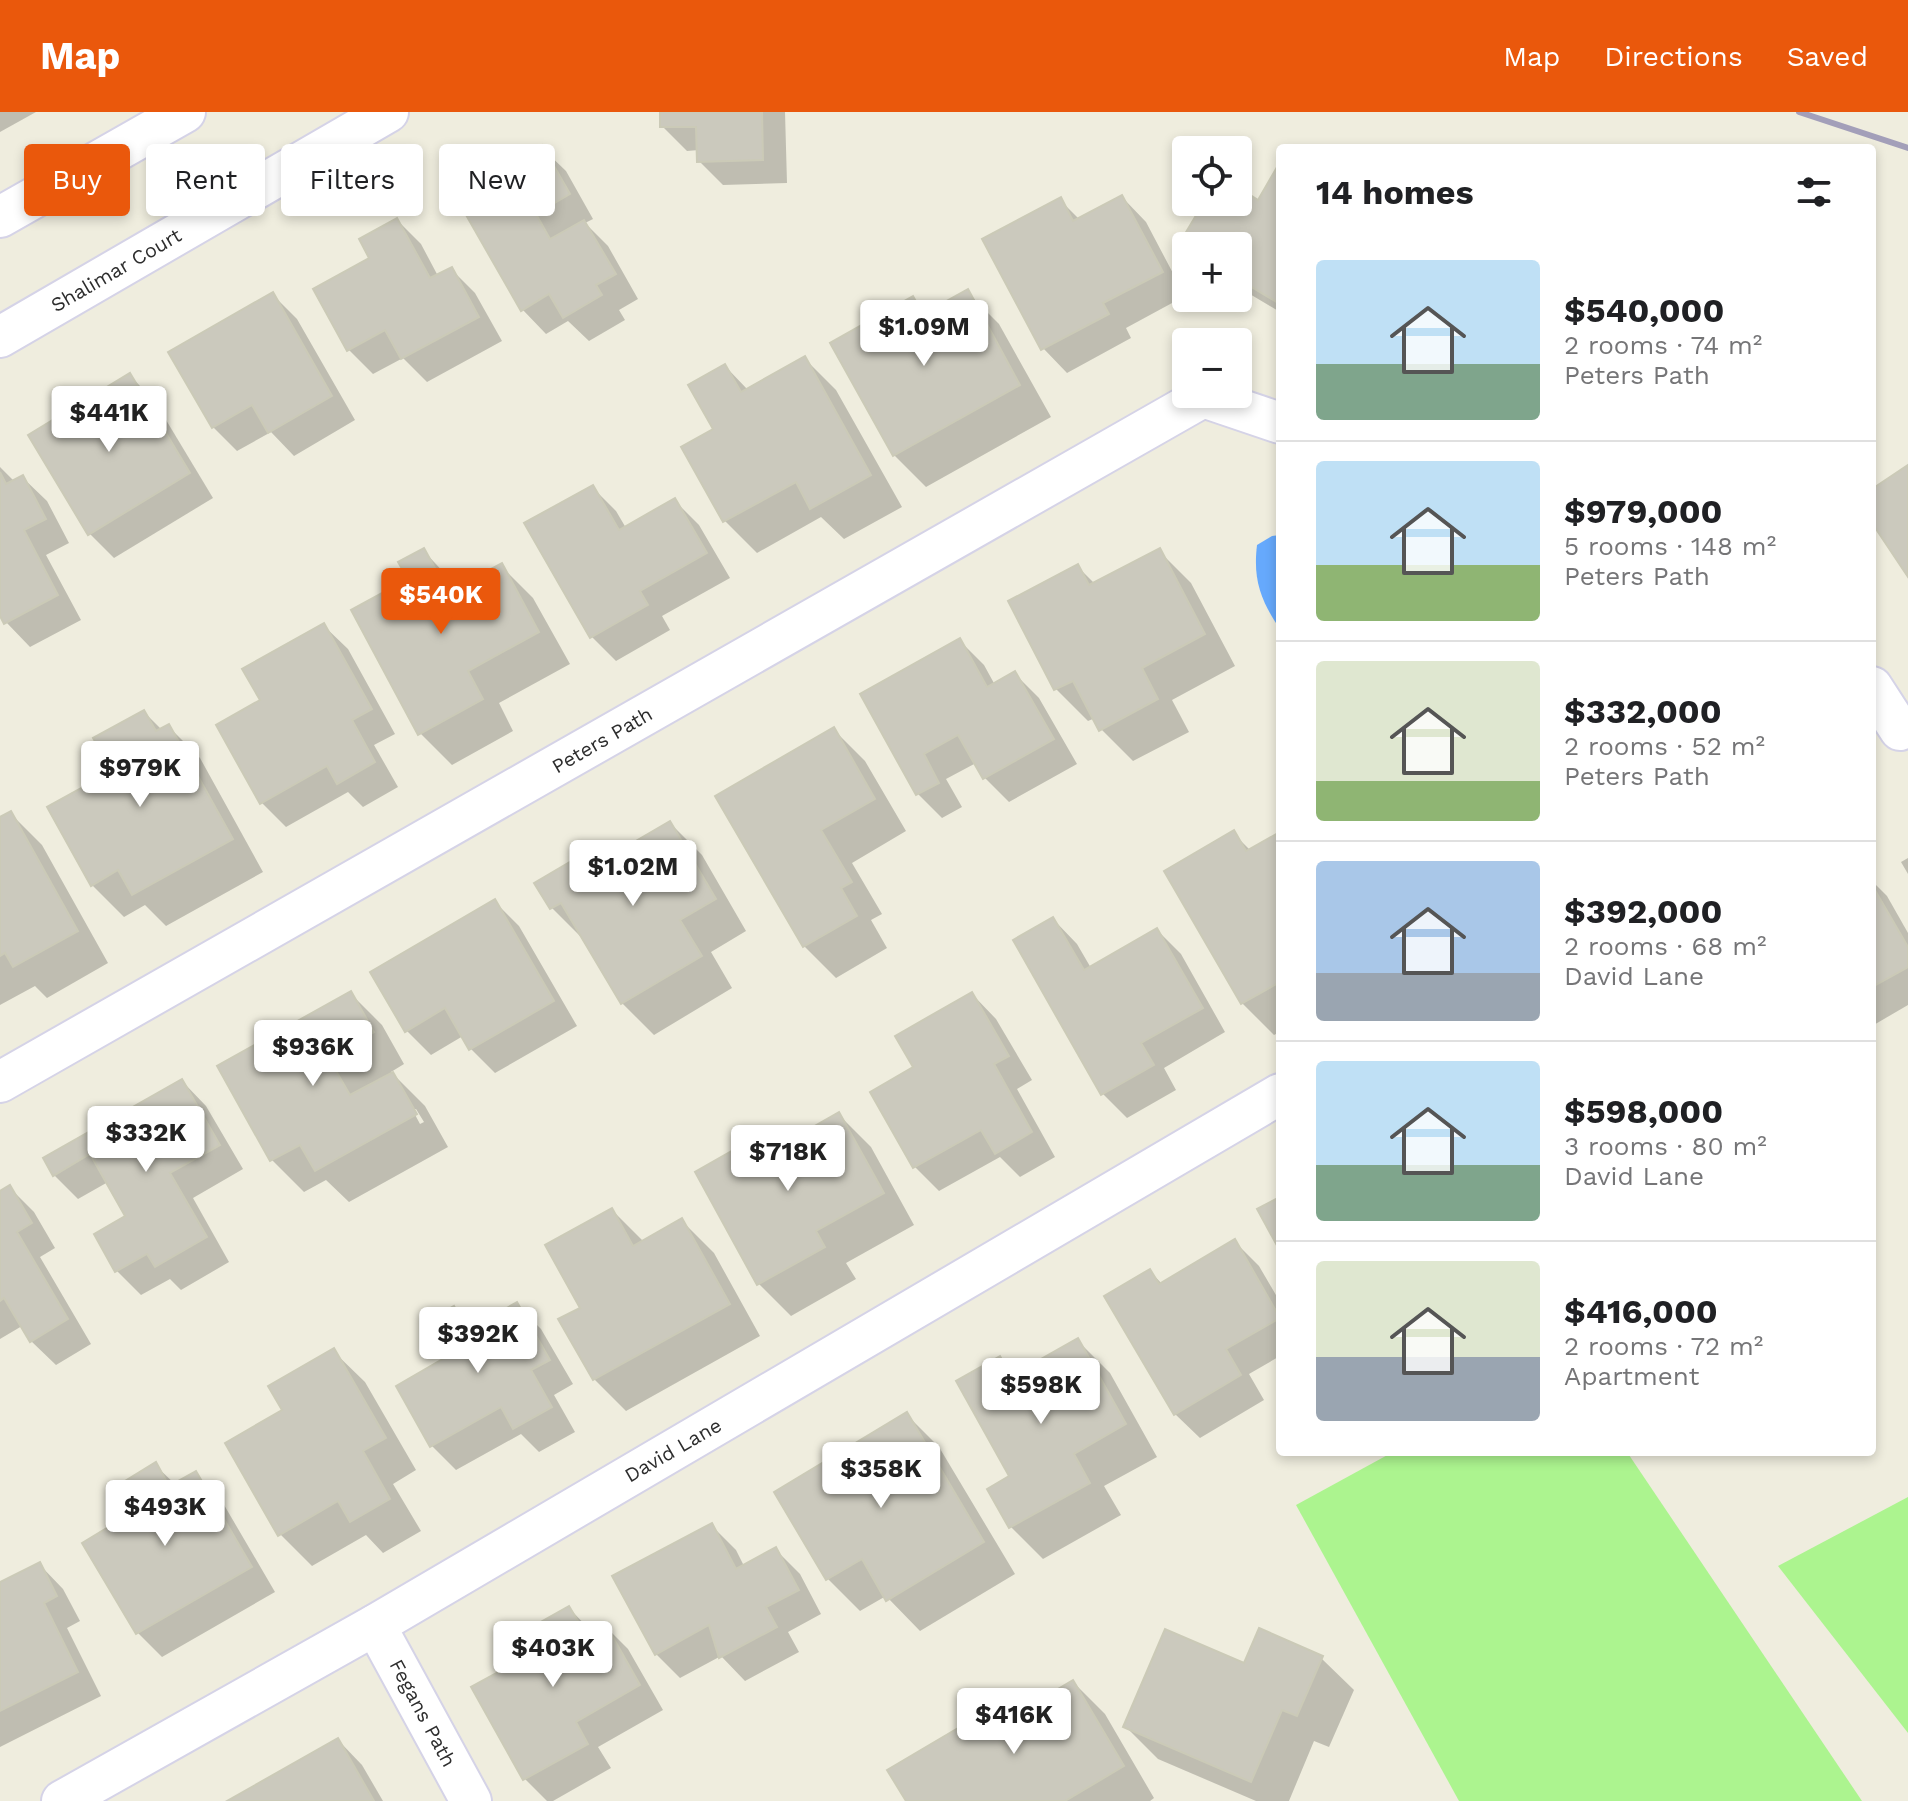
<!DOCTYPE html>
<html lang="en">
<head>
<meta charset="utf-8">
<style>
  :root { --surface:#fff; --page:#f2f2f2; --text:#202124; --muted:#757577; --line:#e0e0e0; --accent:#ea580c }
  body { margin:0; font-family:"Work Sans",sans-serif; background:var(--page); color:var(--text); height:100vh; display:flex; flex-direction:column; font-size:30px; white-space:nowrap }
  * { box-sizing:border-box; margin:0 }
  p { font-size:26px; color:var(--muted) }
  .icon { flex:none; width:44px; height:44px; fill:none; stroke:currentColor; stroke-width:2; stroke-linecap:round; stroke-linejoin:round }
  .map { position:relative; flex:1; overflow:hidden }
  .sheet { position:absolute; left:1276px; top:32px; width:600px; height:1312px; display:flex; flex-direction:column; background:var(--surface); border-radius:8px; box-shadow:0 4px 12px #0003 }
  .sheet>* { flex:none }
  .top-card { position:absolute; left:24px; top:32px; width:760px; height:72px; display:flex; gap:16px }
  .fabs { position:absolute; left:1172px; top:24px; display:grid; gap:16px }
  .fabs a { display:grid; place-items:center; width:80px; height:80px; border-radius:8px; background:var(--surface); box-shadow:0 4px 12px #0003; font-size:40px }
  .price { position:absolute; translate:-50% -68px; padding:0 18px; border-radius:8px; background:#fff; color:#222; font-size:26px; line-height:52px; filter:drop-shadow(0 2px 4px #0008) }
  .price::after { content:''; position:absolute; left:50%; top:48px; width:24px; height:18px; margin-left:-12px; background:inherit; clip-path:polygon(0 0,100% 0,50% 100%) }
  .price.on { background:var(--accent); color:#fff }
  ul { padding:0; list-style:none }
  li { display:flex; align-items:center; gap:24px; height:200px; padding:0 40px }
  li+li { border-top:2px solid var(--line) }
  li span { display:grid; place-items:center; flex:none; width:224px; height:160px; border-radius:8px; color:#555 }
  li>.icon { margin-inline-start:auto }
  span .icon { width:96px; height:96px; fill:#fffc; stroke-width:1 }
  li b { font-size:34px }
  h2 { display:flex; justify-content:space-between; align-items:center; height:96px; padding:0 40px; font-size:34px }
  .chip { padding:0 28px; border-radius:8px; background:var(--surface); box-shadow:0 4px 12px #0003; font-size:28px; line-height:72px }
  .chip.on { background:var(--accent); color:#fff }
  header { display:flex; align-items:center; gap:48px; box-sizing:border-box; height:112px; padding:0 40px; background:var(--accent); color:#fff }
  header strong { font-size:38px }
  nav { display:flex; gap:44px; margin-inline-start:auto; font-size:28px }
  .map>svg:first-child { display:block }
  .pitch { fill:#acf48f }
  .water { fill:#66a9fc }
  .shadow { fill:#0003; fill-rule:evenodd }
  .building { fill:#cbc9bd; stroke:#cbcab7; stroke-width:2 }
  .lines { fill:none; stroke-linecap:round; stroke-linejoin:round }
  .minor-casing { stroke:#d5d3e7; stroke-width:44 }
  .minor { stroke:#fff; stroke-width:40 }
  .rail { stroke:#a39fb9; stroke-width:6 }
  .labels { text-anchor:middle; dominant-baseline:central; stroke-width:6; stroke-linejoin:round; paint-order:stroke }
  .street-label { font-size:20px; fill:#2d2d2d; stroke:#fff }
</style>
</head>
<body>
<header>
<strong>Map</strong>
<nav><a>Map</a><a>Directions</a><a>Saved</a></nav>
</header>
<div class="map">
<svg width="1908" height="1689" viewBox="0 0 1908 1689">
  <rect width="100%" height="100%" fill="#efedde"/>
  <!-- pitch -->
  <g class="pitch">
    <polygon points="1393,1340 1627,1340 1862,1689 1459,1689 1296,1393"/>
    <polygon points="1908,1385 1908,1621 1778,1454"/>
  </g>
  <!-- water -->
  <path class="water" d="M1280,423V517C1260,488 1253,467 1257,433L1272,424Z"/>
  <!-- shadow -->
  <g class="shadow">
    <polygon points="0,0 36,0 0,20"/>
    <polygon points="662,0 785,0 787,71 723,73 699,49 699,38 687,39 662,14"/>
    <polygon points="541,35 566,59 593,107 585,111 608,134 638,187 619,198 625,208 589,229 568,209 546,222 522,197"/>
    <polygon points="1280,54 1280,200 1238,175 1238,134 1186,134 1186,137 1181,132 1206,90 1238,90 1238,78 1259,90"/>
    <polygon points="1122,85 1146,110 1185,184 1126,216 1131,226 1067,261 1043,236 1060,88 1080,108"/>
    <polygon points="397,108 421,132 438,164 451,157 475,181 502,229 427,270 403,246 373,262 349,238 372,147"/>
    <polygon points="967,180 999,212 1051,305 926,375 894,343 913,186 928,201"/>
    <polygon points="273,183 297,207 355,308 294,344 271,320 237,339 213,315"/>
    <polygon points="804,246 836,278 902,395 844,427 821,405 757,441 725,409 684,336 716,318 725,254 748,278"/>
    <polygon points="130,264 154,288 213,386 114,446 90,422"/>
    <polygon points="0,355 14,369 22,365 47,389 69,431 46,443 81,508 30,535 6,510 0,500"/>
    <polygon points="592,375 616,399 626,416 675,389 699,413 730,466 662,504 670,518 616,549 592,525"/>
    <polygon points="423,438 459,477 501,454 533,486 570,552 499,591 513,619 452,653 420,621 410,468"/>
    <polygon points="1159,439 1191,471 1235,554 1172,588 1189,620 1133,649 1101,617 1095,606 1088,609 1056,577 1010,490 1078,455 1095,472"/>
    <polygon points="323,513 348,537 395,622 374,633 398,675 363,695 348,680 286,715 262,691 263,589"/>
    <polygon points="960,529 984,553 995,573 1015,562 1039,586 1077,652 1009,690 985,666 976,651 946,667 962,695 942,706 918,682 862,583"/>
    <polygon points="144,600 162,618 168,614 200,646 263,760 166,814 145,793 124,805 92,773 114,660"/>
    <polygon points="833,617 865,649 906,719 852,751 882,802 871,808 887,836 836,866 804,834"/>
    <polygon points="10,701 42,733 108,851 47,886 35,874 0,893 0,707"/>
    <polygon points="670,711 702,743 746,819 711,840 732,876 654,923 622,891 584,828 552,796 602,734 613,745"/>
    <polygon points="1233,721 1251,739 1280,722 1280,920 1274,923 1242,891 1166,759"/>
    <polygon points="1908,746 1908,762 1901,750"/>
    <polygon points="1872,769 1887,784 1908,821 1908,893 1872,914"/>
    <polygon points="495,790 519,814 577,914 495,961 471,937 463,924 431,943 406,918"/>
    <polygon points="1053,807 1077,832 1091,856 1157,818 1181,842 1225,920 1164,956 1176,978 1127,1006 1103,982 1015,829"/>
    <path d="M350,881L382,913L404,952L391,960L425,994L448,1035L349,1090L326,1068L304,1080L272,1048L219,955ZM412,997H416L424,1010L420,1012Z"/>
    <polygon points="972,882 996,907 1032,968 1017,977 1055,1045 1020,1065 1000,1045 939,1079 915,1055 872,981 916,956"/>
    <polygon points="182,969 206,994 243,1057 193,1086 229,1150 181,1178 170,1167 141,1183 117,1159 128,1105 108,1070 78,1087 54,1063"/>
    <polygon points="839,1003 871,1035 914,1113 846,1151 856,1167 791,1204 759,1172 774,1018 788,1031"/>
    <polygon points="10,1076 34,1100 55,1136 40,1145 91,1232 56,1253 31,1229 22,1214 0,1227 0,1082"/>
    <polygon points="612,1098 644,1130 682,1109 714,1141 760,1224 626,1299 594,1267 583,1196"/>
    <polygon points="1235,1130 1259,1154 1280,1190 1280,1244 1249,1262 1264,1288 1200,1326 1175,1302 1150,1159 1162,1172"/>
    <polygon points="517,1193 541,1217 573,1272 554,1283 575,1320 539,1340 521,1322 456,1358 432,1334 398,1274 449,1246 454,1197 474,1217"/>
    <polygon points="1078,1229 1110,1261 1157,1345 1104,1374 1121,1403 1043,1447 1011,1415 990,1378 1012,1365 999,1247 1016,1263"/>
    <polygon points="333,1239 365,1270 416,1358 393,1372 421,1419 383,1441 366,1423 312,1454 280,1422 285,1299"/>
    <polygon points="907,1303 939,1335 1015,1462 920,1519 886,1484 860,1499 828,1467"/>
    <polygon points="155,1353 176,1373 196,1362 220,1386 275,1480 162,1545 138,1521 85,1431 138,1400"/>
    <polygon points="711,1413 736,1438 744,1454 776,1438 800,1462 821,1502 788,1520 799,1540 745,1569 721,1544 680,1566 656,1542"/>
    <polygon points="39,1452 63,1477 80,1509 67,1516 101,1584 0,1635 0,1472"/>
    <polygon points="569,1496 592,1520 604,1513 628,1537 663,1598 598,1635 611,1656 553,1689 547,1689 525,1667 473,1576 514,1553"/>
    <polygon points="1321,1546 1354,1578 1329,1635 1314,1629 1289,1689 1256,1689 1158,1647 1126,1615 1245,1554"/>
    <polygon points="1073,1570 1105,1602 1154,1686 1150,1689 908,1689 997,1595 1009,1608"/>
    <polygon points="338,1628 362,1653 383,1689 231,1689"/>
  </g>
  <!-- building -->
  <g class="building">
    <polygon points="660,0 762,0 763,48 697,50 696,15 660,15"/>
    <polygon points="542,33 570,82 536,102 550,127 584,108 616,162 596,173 602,183 563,206 549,182 521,199 454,82"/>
    <polygon points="1280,50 1280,192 1238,167 1238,134 1186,134 1186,137 1179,132 1204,90 1238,90 1238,75 1258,88"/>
    <polygon points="1122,83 1163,160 1103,191 1109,202 1041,238 982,127 1061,85 1073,109"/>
    <polygon points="397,106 430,166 452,155 479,205 401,247 385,218 347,239 313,177 369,146 359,127"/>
    <polygon points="968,177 1020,273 893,344 830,231 913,184 923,202"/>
    <polygon points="273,180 332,284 268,321 252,293 212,316 168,240"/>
    <polygon points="805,244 871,363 810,397 796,370 723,410 681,335 713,317 688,273 725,252 741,280"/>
    <polygon points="130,261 190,361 88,423 28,323"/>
    <polygon points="1908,353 1908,465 1872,411 1872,377"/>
    <polygon points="0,360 6,372 23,363 46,407 24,418 58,483 4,512 0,504"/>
    <polygon points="593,373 619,418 675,386 707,441 640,479 648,493 590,526 524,411"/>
    <polygon points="424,436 448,480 502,451 539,520 468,559 483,587 418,623 351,498 408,467 398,450"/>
    <polygon points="1160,436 1205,522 1142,556 1158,587 1099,619 1073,569 1054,578 1008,489 1078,452 1089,473"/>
    <polygon points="324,511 372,597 352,608 375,650 337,672 327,654 260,692 216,613 260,588 242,557"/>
    <polygon points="960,526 987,575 1015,559 1054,627 983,667 958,623 924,642 939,671 916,683 860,582"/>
    <polygon points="144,598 156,619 169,612 233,727 132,783 118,758 91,774 47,695 112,659 93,626"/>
    <polygon points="834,615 875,687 821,718 852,770 841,776 857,804 803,835 715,684"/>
    <polygon points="11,699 78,819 13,855 5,841 0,844 0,705"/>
    <polygon points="670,709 716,787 680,808 702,844 621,892 561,791 550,797 534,771 602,731 610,744"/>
    <polygon points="1234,718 1246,739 1280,720 1280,870 1241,892 1164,759"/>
    <polygon points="1872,773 1908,835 1908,855 1872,875"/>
    <polygon points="495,787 554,889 469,938 445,896 405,920 370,860"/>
    <polygon points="1053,805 1084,858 1157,816 1203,896 1141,931 1154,953 1101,983 1013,828"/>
    <polygon points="351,879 374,920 328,945 350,983 393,960 417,1002 315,1059 300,1033 270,1049 217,954"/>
    <polygon points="972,880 1009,944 994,952 1032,1020 995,1042 981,1018 913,1056 870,980 913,955 895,924"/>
    <polygon points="182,967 220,1033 170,1061 207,1125 155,1155 147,1142 115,1160 94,1122 125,1104 90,1042 53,1064 43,1046"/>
    <polygon points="839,1000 884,1081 816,1119 825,1135 757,1173 695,1060 774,1015 783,1032"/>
    <polygon points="10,1073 32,1111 17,1120 68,1207 30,1230 4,1186 0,1189 0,1079"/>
    <polygon points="1280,1085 1280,1139 1257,1097"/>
    <polygon points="612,1096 633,1134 682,1106 730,1192 593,1268 558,1207 580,1196 545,1133"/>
    <polygon points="1235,1127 1280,1206 1226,1237 1241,1263 1174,1303 1104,1184 1150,1157 1159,1172"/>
    <polygon points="517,1190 550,1248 531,1258 552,1295 513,1317 501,1295 430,1335 396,1274 446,1245 426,1210 454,1194 467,1219"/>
    <polygon points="1078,1226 1126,1312 1074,1342 1090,1371 1009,1416 987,1377 1009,1364 956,1269 1000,1244 1011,1264"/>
    <polygon points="334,1236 386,1326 363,1339 390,1387 350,1410 338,1389 278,1424 225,1331 282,1298 268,1274"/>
    <polygon points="907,1300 984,1430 886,1489 862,1447 826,1468 774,1380"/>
    <polygon points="156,1350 169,1374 196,1359 252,1455 136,1522 82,1431 135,1399 120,1372"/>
    <polygon points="712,1411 736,1457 776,1435 799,1478 766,1495 777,1515 719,1546 709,1513 655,1543 612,1464"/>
    <polygon points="40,1450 57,1484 44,1491 78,1560 0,1599 0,1470"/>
    <polygon points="569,1494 585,1521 605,1511 640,1573 576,1610 588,1632 523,1668 471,1575 511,1553 500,1533"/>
    <polygon points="1259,1516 1323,1544 1297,1604 1282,1598 1251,1670 1123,1615 1165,1517 1244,1551"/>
    <polygon points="1073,1568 1124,1654 1065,1689 906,1689 887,1658 997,1593 1006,1608"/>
    <polygon points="338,1626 374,1689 227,1689"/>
  </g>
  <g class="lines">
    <!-- minor casing -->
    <g class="minor-casing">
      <g id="minor">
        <polyline points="0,105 185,0"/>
        <polyline points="0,225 388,0"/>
        <polyline points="1872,575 1900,618"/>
        <polyline points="0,970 1203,285 1280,311"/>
        <polyline points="375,1513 471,1689"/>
        <polyline points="62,1689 375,1513 1280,982"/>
      </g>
    </g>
    <!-- minor -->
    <use href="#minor" class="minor"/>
    <!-- rail -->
    <polyline class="rail" points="1799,0 1908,36"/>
  </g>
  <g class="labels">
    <!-- street labels -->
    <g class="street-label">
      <text transform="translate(116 158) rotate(-30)">Shalimar Court</text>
      <text transform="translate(602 628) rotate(-30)">Peters Path</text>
      <text transform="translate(673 1338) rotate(-30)">David Lane</text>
      <text transform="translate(423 1601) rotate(62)">Fegans Path</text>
    </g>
  </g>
</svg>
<div class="fabs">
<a><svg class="icon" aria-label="locate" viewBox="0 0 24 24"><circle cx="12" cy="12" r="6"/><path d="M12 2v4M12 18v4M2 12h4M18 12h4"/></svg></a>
<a>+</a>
<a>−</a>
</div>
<b class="price" style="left:924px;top:256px">$1.09M</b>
<b class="price" style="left:109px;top:342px">$441K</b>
<b class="price on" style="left:441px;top:524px">$540K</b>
<b class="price" style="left:140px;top:697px">$979K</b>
<b class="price" style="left:633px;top:796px">$1.02M</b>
<b class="price" style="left:313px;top:976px">$936K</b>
<b class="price" style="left:146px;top:1062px">$332K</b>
<b class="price" style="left:788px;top:1081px">$718K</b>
<b class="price" style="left:478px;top:1263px">$392K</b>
<b class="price" style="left:1041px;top:1314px">$598K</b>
<b class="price" style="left:881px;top:1398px">$358K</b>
<b class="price" style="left:165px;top:1436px">$493K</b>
<b class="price" style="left:553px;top:1577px">$403K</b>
<b class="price" style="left:1014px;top:1644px">$416K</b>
<div class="top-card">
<a class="chip on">Buy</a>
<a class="chip">Rent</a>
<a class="chip">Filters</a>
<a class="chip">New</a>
</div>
<section class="sheet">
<h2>14 homes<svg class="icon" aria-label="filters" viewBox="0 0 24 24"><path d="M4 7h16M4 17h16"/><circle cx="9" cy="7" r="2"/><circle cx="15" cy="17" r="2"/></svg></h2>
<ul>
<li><span style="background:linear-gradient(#bfe0f5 65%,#7fa58c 0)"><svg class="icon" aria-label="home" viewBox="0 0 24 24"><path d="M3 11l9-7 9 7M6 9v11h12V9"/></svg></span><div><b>$540,000</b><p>2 rooms · 74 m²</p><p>Peters Path</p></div></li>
<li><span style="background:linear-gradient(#bfe0f5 65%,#8fb573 0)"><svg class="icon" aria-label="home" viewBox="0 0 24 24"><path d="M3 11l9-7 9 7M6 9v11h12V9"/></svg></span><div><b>$979,000</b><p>5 rooms · 148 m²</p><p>Peters Path</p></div></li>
<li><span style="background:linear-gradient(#dfe7d0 75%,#8fb573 0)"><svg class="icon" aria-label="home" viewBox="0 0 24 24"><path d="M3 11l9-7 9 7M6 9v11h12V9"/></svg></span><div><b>$332,000</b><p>2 rooms · 52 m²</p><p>Peters Path</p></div></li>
<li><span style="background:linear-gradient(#a9c7e8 70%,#9aa5b1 0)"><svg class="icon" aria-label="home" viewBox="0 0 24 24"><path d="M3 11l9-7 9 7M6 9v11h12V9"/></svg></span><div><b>$392,000</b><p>2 rooms · 68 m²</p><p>David Lane</p></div></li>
<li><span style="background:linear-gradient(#bfe0f5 65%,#7fa58c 0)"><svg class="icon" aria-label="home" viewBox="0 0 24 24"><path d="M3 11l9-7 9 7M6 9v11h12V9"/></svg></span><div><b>$598,000</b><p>3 rooms · 80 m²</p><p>David Lane</p></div></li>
<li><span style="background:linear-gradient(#dfe7d0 60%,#9aa5b1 0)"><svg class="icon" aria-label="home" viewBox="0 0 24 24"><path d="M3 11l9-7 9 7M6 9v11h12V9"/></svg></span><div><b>$416,000</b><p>2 rooms · 72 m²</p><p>Apartment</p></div></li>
</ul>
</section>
</div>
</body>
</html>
